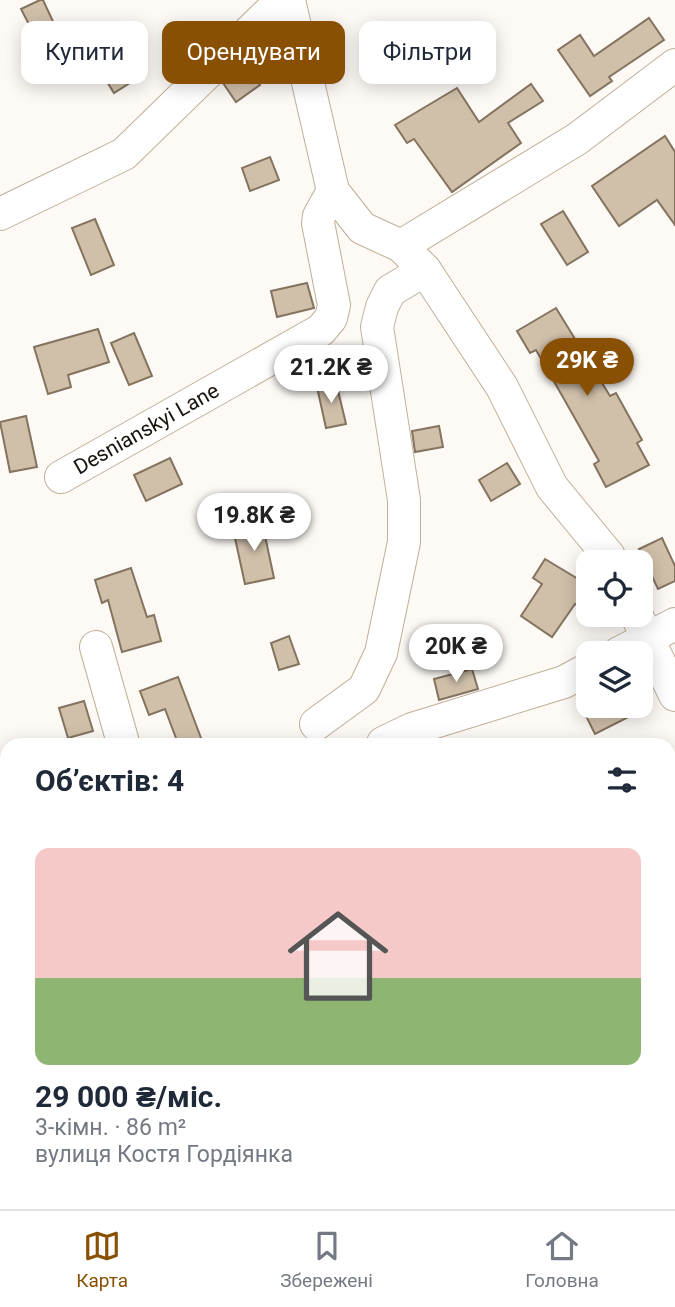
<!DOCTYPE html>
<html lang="uk">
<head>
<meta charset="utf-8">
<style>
  :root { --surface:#fff; --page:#f6f6f7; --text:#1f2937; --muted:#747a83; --line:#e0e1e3; --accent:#895004 }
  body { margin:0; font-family:Roboto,sans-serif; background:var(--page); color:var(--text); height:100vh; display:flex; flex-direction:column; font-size:26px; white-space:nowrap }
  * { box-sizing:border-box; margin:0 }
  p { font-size:23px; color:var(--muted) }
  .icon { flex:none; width:38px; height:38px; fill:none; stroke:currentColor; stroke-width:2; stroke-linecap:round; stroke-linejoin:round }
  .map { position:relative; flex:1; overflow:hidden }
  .sheet { position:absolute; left:0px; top:738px; width:676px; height:471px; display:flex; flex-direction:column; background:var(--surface); border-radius:21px 21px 0 0; box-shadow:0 4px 18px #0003 }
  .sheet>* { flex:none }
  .hud { position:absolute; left:21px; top:21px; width:634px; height:63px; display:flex; gap:14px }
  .tools { position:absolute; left:576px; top:550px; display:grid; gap:14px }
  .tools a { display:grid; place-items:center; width:77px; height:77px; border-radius:14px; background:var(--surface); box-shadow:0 4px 18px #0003; font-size:35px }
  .price { position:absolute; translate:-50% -60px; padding:0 16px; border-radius:24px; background:#fff; color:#222; font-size:23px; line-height:46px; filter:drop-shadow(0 2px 4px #0008) }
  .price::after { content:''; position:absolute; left:50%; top:42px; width:21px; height:16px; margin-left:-10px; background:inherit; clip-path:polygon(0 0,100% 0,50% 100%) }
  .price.on { background:var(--accent); color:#fff }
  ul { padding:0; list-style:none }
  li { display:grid; align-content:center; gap:14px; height:371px; padding:0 35px }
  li+li { border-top:2px solid var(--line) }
  li span { display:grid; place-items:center; height:217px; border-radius:14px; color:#555 }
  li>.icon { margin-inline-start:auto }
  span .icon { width:126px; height:126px; fill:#fffc; stroke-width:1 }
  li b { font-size:30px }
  h2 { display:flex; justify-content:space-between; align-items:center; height:84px; padding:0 35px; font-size:30px }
  .chip { padding:0 24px; border-radius:14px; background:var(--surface); box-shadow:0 4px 18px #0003; font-size:24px; line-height:63px }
  .chip.on { background:var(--accent); color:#fff }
  .tabs { display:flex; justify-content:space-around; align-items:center; height:98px; border-top:2px solid var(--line); background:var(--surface); font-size:19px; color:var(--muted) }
  .tabs a { display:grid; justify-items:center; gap:4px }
  .tabs .on { color:var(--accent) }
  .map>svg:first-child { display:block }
  .building { fill:#d0c0aa; stroke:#83735f; stroke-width:2 }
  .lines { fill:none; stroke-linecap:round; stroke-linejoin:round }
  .minor-casing { stroke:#bfaf99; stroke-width:34 }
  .minor { stroke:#fff; stroke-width:32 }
  .labels { text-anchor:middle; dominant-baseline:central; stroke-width:6; stroke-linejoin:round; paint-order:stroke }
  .street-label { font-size:21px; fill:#1a140d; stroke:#fff }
</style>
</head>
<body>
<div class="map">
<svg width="675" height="1209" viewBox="0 0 675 1209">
  <rect width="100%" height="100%" fill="#fdf9f5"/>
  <!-- building -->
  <g class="building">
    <polygon points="40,0 43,0 58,32 38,42 21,9"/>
    <polygon points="649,18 664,40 609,77 612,81 590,96 558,50 580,35 594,56"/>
    <polygon points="113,42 136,79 114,93 91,56"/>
    <polygon points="244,64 260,85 236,102 223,83"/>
    <polygon points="531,84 543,101 508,123 521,143 452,192 414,139 407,143 395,125 457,88 479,122"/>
    <polygon points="665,136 675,152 675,225 657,200 619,226 592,186"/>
    <polygon points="270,157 279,180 250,191 242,168"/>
    <polygon points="563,211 588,252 567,265 541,224"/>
    <polygon points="95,219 114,265 91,275 72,228"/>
    <polygon points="307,283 314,308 277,317 271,291"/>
    <polygon points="556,308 610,396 616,393 642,440 637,443 649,465 606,487 594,464 599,461 564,399 536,350 530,353 517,331"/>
    <polygon points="98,329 109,362 68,375 71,387 48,394 34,347"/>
    <polygon points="134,333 152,376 129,385 111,343"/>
    <polygon points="336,382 346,424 326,428 317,387"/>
    <polygon points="26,416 37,467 10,472 0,422"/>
    <polygon points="439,426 443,447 415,452 412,431"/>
    <polygon points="170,458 182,484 146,501 134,475"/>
    <polygon points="507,463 520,484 491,501 479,480"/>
    <polygon points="262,522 274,578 245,584 233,529"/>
    <polygon points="662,538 675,566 675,581 658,589 639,549"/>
    <polygon points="545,559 588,585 588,589 577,605 575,604 552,637 521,616 542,584 533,578"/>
    <polygon points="131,568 147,617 154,615 161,641 122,652 108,600 102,603 95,580"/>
    <polygon points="289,636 299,664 279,670 271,643"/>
    <polygon points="472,669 478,689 439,700 434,679"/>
    <polygon points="178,677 204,746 179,746 165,709 149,715 140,691"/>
    <polygon points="84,701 93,731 68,738 59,708"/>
    <polygon points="602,705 652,705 595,734 585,714"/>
  </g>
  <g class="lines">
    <!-- minor casing -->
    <g class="minor-casing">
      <g id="minor">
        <polyline points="289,0 333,191 362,228 401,246 425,270 502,387 552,487 609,556 611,562"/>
        <polyline points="0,214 124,154 282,0"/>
        <polyline points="401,246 577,139 675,65"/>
        <path id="s1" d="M61,477L321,330L331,318L334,305L318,223L319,216L333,191"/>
        <polyline points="636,614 675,695"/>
        <polyline points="96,647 124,746"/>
        <polyline points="619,653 675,624"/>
        <polyline points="316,724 364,689 381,653 404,542 404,500 377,327 382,307 390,291 425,270"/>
        <polyline points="383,743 412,729 564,682 588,669"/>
        <polyline points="0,863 7,866"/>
        <polyline points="163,1202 166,1209"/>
        <polyline points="512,1202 515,1209"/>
      </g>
    </g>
    <!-- minor -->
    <use href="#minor" class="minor"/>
  </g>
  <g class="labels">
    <!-- street labels -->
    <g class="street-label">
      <text stroke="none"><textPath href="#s1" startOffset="98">Desnianskyi Lane</textPath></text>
    </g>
  </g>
</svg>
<div class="tools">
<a><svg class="icon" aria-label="locate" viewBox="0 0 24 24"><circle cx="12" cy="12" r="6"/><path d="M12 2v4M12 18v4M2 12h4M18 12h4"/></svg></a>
<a><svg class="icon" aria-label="layers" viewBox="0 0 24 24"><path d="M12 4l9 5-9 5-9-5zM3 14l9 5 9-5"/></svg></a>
</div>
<b class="price on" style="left:587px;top:398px">29K ₴</b>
<b class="price" style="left:331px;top:405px">21.2K ₴</b>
<b class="price" style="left:254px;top:553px">19.8K ₴</b>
<b class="price" style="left:456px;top:684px">20K ₴</b>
<div class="hud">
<a class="chip">Купити</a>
<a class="chip on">Орендувати</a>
<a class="chip">Фільтри</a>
</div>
<section class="sheet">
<h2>Об’єктів: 4<svg class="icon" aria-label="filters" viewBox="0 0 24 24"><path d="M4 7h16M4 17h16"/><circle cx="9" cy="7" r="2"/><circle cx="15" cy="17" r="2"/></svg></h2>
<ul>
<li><span style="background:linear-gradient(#f6c9c9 60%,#8fb573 0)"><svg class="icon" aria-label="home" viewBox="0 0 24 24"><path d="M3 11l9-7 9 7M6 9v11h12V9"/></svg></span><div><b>29 000 ₴/міс.</b><p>3-кімн. · 86 m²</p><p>вулиця Костя Гордіянка</p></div></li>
</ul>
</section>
</div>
<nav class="tabs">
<a class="on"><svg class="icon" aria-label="map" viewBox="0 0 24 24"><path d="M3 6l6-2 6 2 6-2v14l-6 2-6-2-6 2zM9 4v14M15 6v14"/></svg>Карта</a>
<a><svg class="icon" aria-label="saved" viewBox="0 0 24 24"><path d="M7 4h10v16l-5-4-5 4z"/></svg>Збережені</a>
<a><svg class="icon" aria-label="home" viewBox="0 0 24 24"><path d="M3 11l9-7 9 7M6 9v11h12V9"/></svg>Головна</a>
</nav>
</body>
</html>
